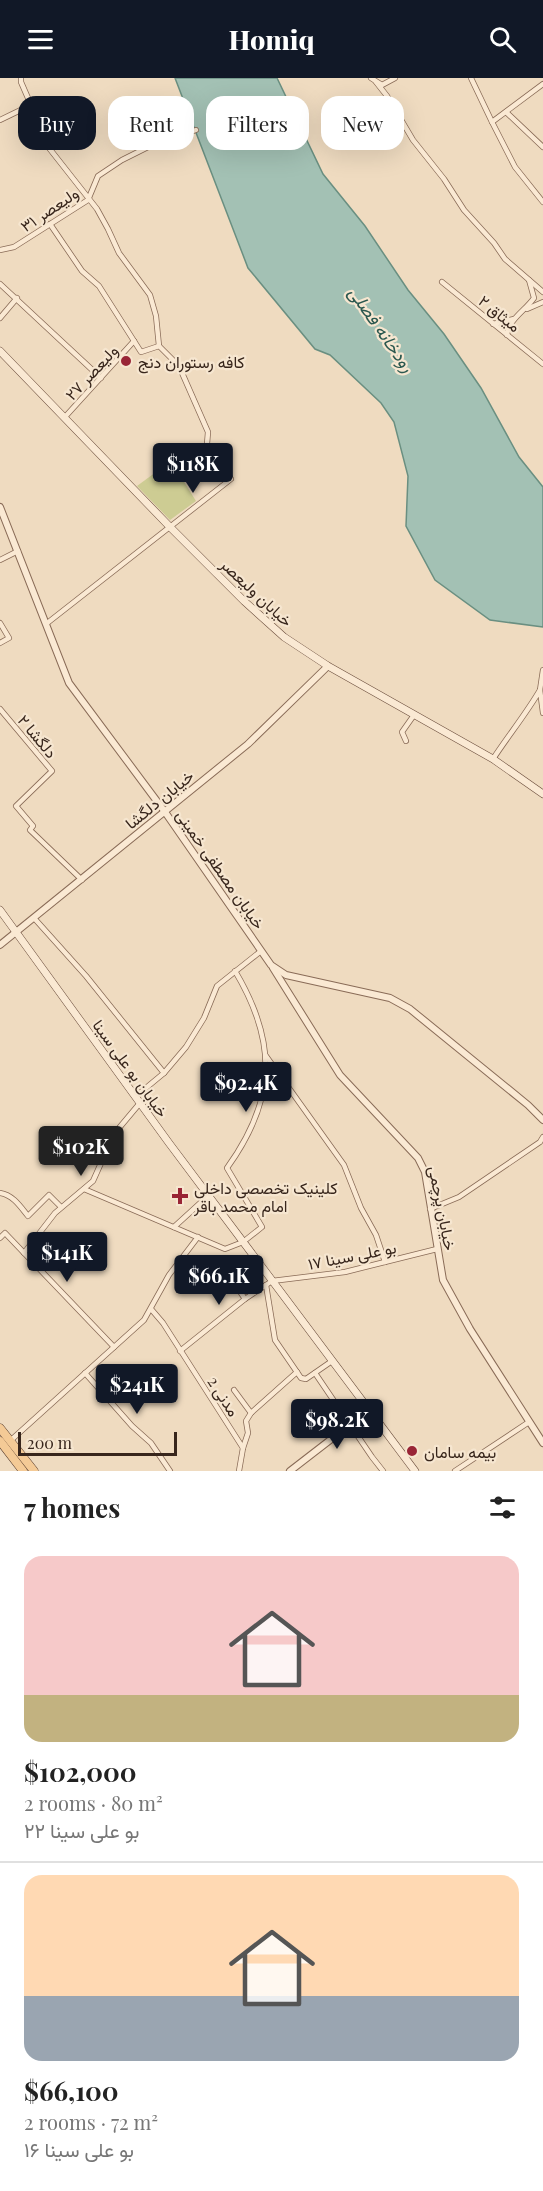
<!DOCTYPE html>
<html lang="en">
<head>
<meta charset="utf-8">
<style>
  :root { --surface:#fff; --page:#f6f6f6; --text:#222; --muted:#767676; --line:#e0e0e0; --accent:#111827 }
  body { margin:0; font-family:"Playfair Display",Vazirmatn,serif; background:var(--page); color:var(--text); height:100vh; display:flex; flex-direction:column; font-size:22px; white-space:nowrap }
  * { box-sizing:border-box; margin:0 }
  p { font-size:20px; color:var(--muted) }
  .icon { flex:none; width:33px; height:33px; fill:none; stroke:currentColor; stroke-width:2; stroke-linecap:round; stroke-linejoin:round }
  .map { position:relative; height:1393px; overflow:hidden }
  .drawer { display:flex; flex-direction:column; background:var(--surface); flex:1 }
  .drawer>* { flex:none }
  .banner { position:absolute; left:18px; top:18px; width:507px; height:54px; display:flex; gap:12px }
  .scale { position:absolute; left:18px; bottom:15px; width:159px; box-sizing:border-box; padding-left:6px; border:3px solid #38261c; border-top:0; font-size:16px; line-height:21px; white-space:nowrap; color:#38261c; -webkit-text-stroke:4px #f6e6d0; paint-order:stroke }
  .price { position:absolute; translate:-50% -51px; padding:0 14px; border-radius:6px; background:var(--accent); color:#fff; font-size:20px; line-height:39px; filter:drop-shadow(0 2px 3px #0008) }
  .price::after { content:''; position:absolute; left:50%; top:36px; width:18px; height:14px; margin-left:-9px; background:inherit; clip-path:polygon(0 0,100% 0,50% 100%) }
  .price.on { background:#222; color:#fff }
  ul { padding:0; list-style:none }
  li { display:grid; align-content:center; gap:12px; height:318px; padding:0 24px }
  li+li { border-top:2px solid var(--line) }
  li span { display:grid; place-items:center; height:186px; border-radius:18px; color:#555 }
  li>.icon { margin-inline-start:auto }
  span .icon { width:108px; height:108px; fill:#fffc; stroke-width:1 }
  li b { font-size:26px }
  h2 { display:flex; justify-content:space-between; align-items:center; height:72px; padding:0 24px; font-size:26px }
  .chip { padding:0 21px; border-radius:18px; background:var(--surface); box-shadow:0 6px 24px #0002; font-size:21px; line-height:54px }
  .chip.on { background:var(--accent); color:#fff }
  header { display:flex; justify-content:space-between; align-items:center; height:78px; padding:0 24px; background:var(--accent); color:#fff; font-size:27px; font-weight:800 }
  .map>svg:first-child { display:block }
  .green { fill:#cdcc93 }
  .water { fill:#a3c1b4; stroke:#6a8f81; stroke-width:1.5 }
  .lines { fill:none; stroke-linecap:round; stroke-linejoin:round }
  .minor-casing { stroke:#896b57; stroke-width:6 }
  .tertiary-casing { stroke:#896b57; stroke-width:8 }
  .secondary-casing { stroke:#6a4c3b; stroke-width:8 }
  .primary-casing { stroke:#563a2c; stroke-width:9 }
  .minor { stroke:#fae9d3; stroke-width:4.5 }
  .tertiary { stroke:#fae9d3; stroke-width:6 }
  .secondary { stroke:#fae9d3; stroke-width:7 }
  .primary { stroke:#f4ca96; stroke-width:8 }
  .poi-dot { fill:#992536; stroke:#f6e6d0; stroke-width:2 }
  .labels { text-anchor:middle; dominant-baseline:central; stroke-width:4.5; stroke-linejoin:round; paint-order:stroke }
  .street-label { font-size:16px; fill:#38261c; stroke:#f6e6d0 }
  .poi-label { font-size:16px; fill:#38261c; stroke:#f6e6d0; text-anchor:start }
  .water-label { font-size:18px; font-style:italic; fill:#2b584f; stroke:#f6e6d0 }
</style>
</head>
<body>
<header><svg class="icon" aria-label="menu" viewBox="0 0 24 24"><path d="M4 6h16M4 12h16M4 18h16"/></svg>Homiq<svg class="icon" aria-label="search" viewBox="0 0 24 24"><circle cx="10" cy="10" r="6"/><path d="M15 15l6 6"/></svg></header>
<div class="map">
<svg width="543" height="1393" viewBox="0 0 543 1393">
  <rect width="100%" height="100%" fill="#efdbc0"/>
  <!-- green -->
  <polygon class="green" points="171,383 196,423 170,442 137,408"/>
  <!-- water -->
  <polygon class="water" points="175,0 277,0 323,96 365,148 408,212 444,256 481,310 519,379 543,409 543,549 490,542 435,502 406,448 408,398 394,344 381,325 330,277 315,271 248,190"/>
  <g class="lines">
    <!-- minor casing -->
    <g class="minor-casing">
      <g id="minor">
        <polyline points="21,0 21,4 31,27 37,51 49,70 97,131 108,151 119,175 150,217 156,238 159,268"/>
        <polyline points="371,0 382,7 395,0"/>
        <polyline points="471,0 492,44"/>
        <polyline points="376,4 387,18 413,62 444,101 464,132 494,165 505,181 543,214"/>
        <polyline points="543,6 492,44 515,89 543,124"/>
        <polyline points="506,34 543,69"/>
        <polyline points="0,42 31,27"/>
        <polyline points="0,172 14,169 88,122 98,98 122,82 148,69 196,52"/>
        <polyline points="442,204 543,286"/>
        <polyline points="0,206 101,300"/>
        <polyline points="527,231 543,224"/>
        <polyline points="0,240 17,220"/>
        <polyline points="493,246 514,241"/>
        <path d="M507,257C509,241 525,233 534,220L529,202"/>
        <polyline points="64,340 134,263"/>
        <polyline points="0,482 18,473"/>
        <polyline points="0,545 9,560 0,565"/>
        <polyline points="46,546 231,401 207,366 208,354 179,288 159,268 141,274 99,208 82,193 50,146"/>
        <polyline points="540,612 543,592"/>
        <polyline points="0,631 52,693 16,728 33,748 30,752 82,802"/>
        <polyline points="406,663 402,654 414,637"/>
        <path d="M493,681C508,658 526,636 540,612L543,635"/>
        <polyline points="34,840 86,898 164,995"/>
        <polyline points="266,978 344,1087 361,1130 376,1157 385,1184"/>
        <polyline points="135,1019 164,995 186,969 204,940 217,908 261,873"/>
        <path d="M84,1111L225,1171L243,1164L262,1149L227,1090C276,1022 278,965 235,893"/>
        <path d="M0,1115C13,1117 20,1128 28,1138L49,1117L61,1129"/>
        <polyline points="430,1131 459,1119 540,1064 543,1059"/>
        <polyline points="174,1149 208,1118"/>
        <polyline points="0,1160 5,1155 114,1269"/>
        <polyline points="24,1175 55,1135 93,1103 114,1056 140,1025"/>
        <polyline points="231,1200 245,1221"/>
        <polyline points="266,1207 275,1262 301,1300 306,1301 332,1283"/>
        <polyline points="151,1231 163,1245 243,1370 239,1393"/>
        <polyline points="180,1273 245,1221 272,1203 345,1194 437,1171"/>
        <polyline points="85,1295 132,1348 151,1365 170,1393"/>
        <polyline points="315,1295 372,1379 383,1393"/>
        <polyline points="234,1312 251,1335"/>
        <polyline points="10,1363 144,1242 169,1197 198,1159"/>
        <polyline points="243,1370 248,1355 246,1343 251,1335 297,1294"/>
        <polyline points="455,1393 529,1344"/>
      </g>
    </g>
    <!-- tertiary casing -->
    <g class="tertiary-casing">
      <g id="tertiary">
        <polyline points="0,429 69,605 165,734 271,887 286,897 390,920 410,931 528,1027 543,1042"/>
        <polyline points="0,867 248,666 328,588"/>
        <polyline points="273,890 340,997 418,1080 425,1094 443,1202 470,1251 543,1365"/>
        <polyline points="290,1393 369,1332"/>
      </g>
    </g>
    <!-- secondary casing -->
    <g class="secondary-casing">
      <g id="secondary">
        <polyline points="0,273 170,449 244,523 284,559 328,588 493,681 543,716"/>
        <polyline points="0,832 169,1065 415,1393"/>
      </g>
    </g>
    <!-- primary casing -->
    <g class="primary-casing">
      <g id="primary">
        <polyline points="0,1350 34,1393"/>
        <polyline points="0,1363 23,1393"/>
      </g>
    </g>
    <!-- minor -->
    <use href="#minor" class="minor"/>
    <!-- tertiary -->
    <use href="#tertiary" class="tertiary"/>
    <!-- secondary -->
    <use href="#secondary" class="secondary"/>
    <!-- primary -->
    <use href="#primary" class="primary"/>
  </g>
  <!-- markers -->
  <g class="poi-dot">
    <circle cx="126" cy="283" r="6"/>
    <path d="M177 1109h6v6h6v6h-6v6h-6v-6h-6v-6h6z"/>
    <circle cx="412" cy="1373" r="6"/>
  </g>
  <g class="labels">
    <!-- street labels -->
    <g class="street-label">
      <text transform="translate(49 131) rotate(-34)">ولیعصر ۳۱</text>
      <text transform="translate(500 235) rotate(39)">میثاق ۲</text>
      <text transform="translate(91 294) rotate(-47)">ولیعصر ۲۷</text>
      <text transform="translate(257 514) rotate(43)">خیابان ولیعصر</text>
      <text transform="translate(38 658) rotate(50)">دلگشا ۲</text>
      <text transform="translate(159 721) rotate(-39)">خیابان دلگشا</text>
      <text transform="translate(221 791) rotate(55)">خیابان مصطفی خمینی</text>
      <text transform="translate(131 990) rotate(54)">خیابان بو علی سینا</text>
      <text transform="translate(443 1130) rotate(79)">خیابان پرچمی</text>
      <text transform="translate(352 1177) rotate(-11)">بو علی سینا ۱۷</text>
      <text transform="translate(224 1318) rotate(57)">مدنی 2</text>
    </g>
    <!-- poi labels -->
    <g class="poi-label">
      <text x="138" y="283">کافه رستوران دنج</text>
      <text x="194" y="1109">کلینیک تخصصی داخلی<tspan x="194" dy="18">امام محمد باقر</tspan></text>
      <text x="424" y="1373">بیمه سامان</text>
    </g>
    <!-- water labels -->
    <g class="water-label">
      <text transform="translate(382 251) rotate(55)">رودخانه فصلی</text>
    </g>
  </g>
</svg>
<div class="scale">200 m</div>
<b class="price" style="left:193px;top:416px">$118K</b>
<b class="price" style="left:246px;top:1035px">$92.4K</b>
<b class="price on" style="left:81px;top:1099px">$102K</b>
<b class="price" style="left:67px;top:1205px">$141K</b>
<b class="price" style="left:219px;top:1228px">$66.1K</b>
<b class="price" style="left:137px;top:1337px">$241K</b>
<b class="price" style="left:337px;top:1372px">$98.2K</b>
<div class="banner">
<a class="chip on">Buy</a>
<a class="chip">Rent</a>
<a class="chip">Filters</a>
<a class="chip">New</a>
</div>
</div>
<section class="drawer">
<h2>7 homes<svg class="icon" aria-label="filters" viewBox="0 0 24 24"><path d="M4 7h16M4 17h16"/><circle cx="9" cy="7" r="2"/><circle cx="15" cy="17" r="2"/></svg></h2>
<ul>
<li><span style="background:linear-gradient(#f6c9c9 75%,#c2b280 0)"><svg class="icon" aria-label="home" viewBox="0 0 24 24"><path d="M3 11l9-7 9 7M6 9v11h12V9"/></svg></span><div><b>$102,000</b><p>2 rooms · 80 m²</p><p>بو علی سینا ۲۲</p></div></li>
<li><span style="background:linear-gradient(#ffd9b3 65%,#9aa5b1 0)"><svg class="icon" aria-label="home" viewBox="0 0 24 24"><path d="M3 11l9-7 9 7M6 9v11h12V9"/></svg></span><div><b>$66,100</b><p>2 rooms · 72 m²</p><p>بو علی سینا ۱۶</p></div></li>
</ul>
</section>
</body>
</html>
